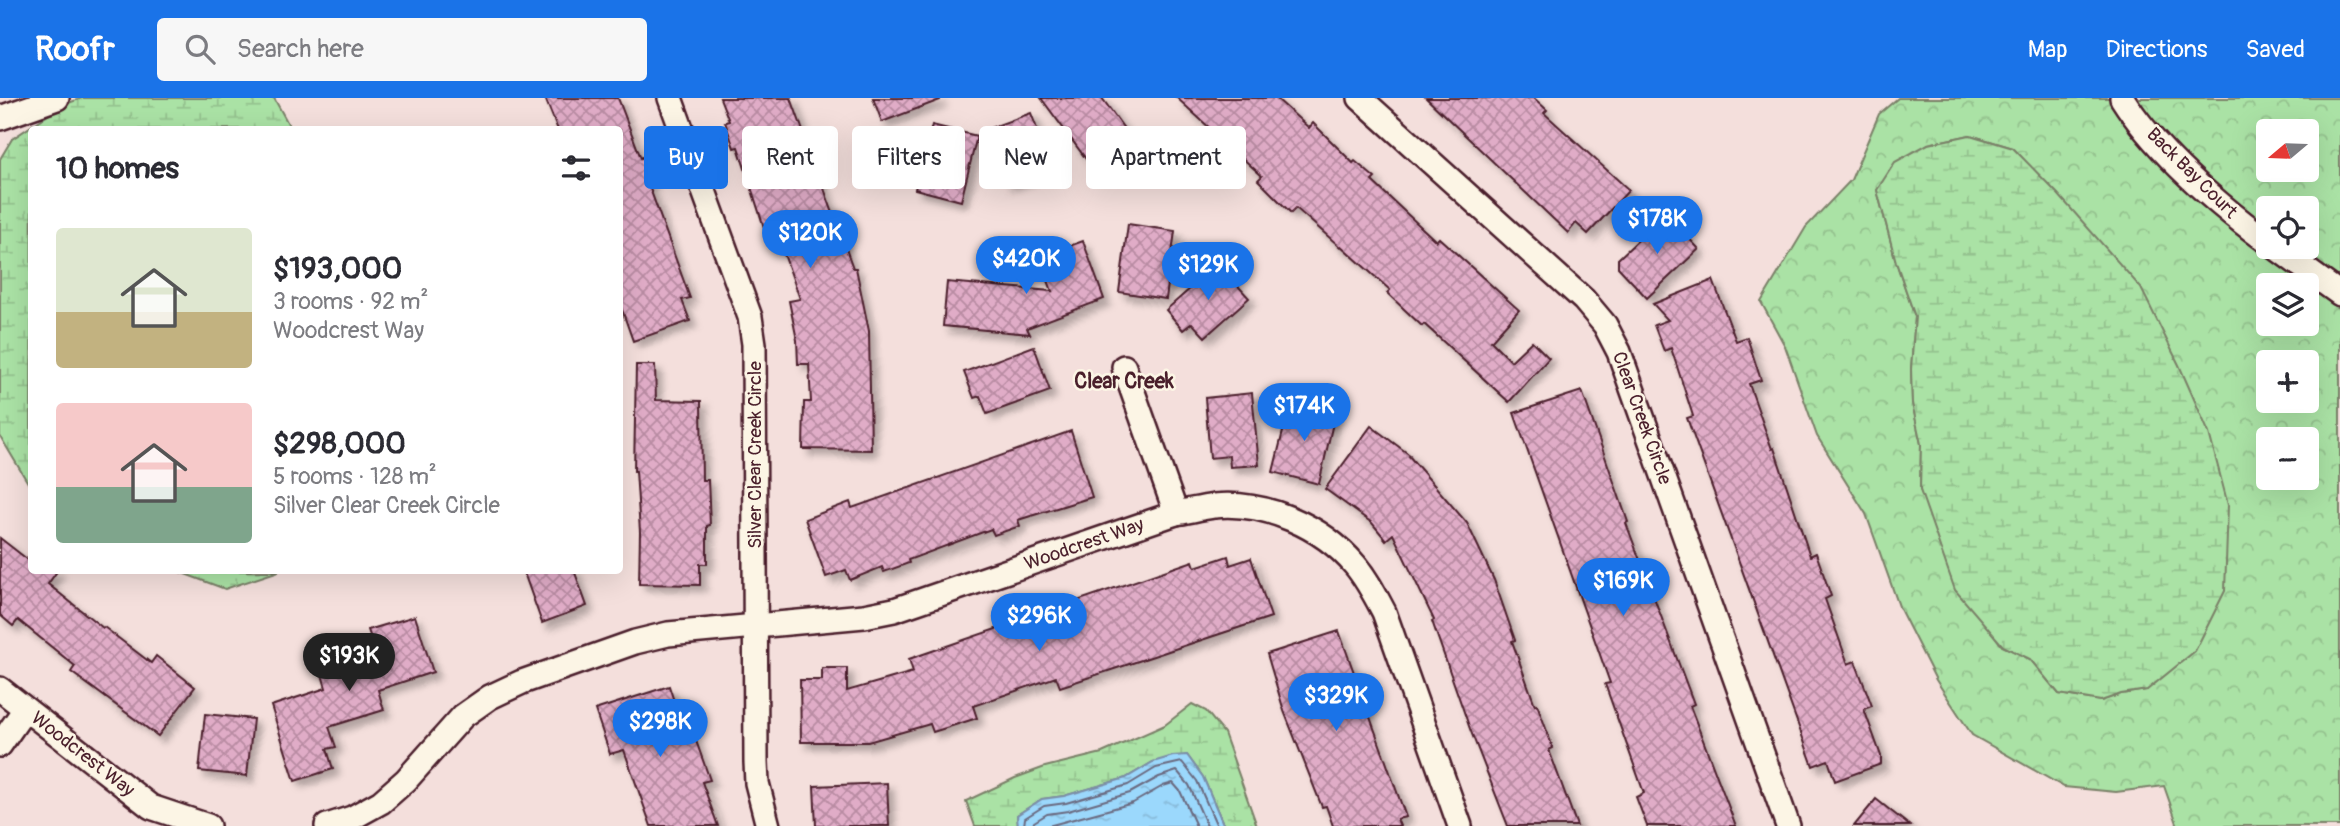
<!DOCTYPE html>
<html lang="en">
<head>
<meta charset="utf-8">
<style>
  :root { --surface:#fff; --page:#f7f7f7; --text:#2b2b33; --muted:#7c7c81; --accent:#1a73e8 }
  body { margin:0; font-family:Pangolin,sans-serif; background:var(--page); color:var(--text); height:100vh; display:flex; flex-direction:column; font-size:26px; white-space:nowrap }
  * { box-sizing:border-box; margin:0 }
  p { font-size:23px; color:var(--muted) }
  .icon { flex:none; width:38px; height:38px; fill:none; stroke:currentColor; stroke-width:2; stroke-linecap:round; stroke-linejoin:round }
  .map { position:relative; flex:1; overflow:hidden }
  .details { position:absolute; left:28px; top:28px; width:595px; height:448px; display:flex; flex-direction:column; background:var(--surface); border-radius:7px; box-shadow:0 7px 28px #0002 }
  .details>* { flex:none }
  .top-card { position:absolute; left:644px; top:28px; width:665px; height:63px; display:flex; gap:14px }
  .needle { width:46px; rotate:251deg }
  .buttons { position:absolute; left:2256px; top:21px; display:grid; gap:14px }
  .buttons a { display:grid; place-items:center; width:63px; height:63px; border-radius:7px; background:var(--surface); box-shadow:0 7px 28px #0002; font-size:35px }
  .price { position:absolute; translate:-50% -60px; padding:0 16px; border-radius:24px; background:var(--accent); color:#fff; font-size:23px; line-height:46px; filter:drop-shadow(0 2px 4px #0008) }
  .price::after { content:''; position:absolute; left:50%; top:42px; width:21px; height:16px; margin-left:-10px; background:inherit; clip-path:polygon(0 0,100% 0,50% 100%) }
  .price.on { background:#222; color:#fff }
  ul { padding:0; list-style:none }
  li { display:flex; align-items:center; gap:21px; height:175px; padding:0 28px }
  li span { display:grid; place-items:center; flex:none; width:196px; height:140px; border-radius:7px; color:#555 }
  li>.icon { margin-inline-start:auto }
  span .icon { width:84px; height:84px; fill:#fffc; stroke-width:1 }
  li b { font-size:30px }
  h2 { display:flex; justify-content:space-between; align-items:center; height:84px; padding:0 28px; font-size:30px }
  .pill { padding:0 24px; border-radius:7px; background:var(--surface); box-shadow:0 7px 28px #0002; font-size:24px; line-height:63px }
  .pill.on { background:var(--accent); color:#fff }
  header { display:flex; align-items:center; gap:42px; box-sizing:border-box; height:98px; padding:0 35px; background:var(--accent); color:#fff }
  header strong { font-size:33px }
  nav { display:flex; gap:38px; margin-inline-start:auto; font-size:24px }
  .search { width:490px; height:63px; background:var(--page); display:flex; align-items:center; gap:18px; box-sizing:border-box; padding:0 24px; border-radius:7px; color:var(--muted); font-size:26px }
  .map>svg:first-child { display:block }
  .forest { fill:url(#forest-crowns); stroke:#7a8068; stroke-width:2; fill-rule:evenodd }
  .wetland { fill:url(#wetland-marsh); stroke:#7a8068; stroke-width:2 }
  .water { fill:url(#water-ripples); stroke:#7b8ea8; stroke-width:2 }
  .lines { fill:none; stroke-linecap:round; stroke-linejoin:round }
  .shore { stroke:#6a697f; stroke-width:2 }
  .building { fill:url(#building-cross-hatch); stroke:#4a1f2b; stroke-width:2; filter:url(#shadow) }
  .minor-casing { stroke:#4a1f2b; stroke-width:28 }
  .minor { stroke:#fcf5e5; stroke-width:23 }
  .labels { text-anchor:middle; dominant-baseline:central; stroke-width:5; stroke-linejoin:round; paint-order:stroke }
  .street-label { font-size:19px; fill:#4a1f2b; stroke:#fcf5e5 }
  .neighbourhood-label { font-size:21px; font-weight:bold; fill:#4a1f2b; stroke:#fcf5e5 }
</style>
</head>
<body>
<header>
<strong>Roofr</strong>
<div class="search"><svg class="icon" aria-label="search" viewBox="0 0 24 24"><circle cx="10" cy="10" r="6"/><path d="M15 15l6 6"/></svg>Search here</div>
<nav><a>Map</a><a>Directions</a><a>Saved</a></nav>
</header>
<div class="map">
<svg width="2340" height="728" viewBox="0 0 2340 728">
  <defs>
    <pattern id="forest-crowns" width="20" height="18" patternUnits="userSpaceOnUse" patternTransform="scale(1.75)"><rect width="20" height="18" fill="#aae2a5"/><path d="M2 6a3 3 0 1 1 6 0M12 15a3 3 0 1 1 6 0" fill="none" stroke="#94c18e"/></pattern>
    <pattern id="wetland-marsh" width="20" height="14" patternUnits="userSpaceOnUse" patternTransform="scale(1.75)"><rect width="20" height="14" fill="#aae2a5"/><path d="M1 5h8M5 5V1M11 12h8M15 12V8" fill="none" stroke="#94c18e"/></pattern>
    <pattern id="water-ripples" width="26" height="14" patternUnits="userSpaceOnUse" patternTransform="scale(1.75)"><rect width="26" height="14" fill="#9bd8fc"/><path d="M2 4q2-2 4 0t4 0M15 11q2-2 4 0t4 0" fill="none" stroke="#87b9d8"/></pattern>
    <pattern id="building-cross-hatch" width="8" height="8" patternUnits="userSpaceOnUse" patternTransform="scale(1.75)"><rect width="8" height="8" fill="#e0acc7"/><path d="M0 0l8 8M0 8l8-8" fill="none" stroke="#b88ba2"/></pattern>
    <filter id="shadow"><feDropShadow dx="6" dy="6" stdDeviation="3.5" flood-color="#0004"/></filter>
  </defs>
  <rect width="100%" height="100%" fill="#f4dfdc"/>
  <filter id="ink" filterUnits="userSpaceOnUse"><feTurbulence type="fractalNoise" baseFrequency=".0143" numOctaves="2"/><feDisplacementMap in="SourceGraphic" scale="14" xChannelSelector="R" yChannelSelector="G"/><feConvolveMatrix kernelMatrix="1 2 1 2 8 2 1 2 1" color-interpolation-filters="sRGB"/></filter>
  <g filter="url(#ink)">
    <!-- forest -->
    <path class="forest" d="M1898,0H2340V728H2178L2164,688L2116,694L2064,689L1972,637L1936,582L1900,511L1866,416L1817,338L1785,248L1761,204L1806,129L1851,82L1879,16ZM2268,33H2306V72H2268ZM1970,37L2013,50L2095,139L2147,592L2121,596L2101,603L2059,596L2030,561L2002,548L1982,521L1920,392L1921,346L1912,305L1911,271L1915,219L1896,164L1877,92L1928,46ZM2268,110H2306V149H2268ZM2268,187H2306V226H2268ZM2268,264H2306V303H2268ZM2268,341H2306V380H2268Z"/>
    <!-- wetland -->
    <g class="wetland">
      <polygon points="82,0 274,0 291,31 32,32 31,390 0,338 0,61 12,41 63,7"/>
      <polygon points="1970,37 2013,50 2058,96 2141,190 2179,267 2209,335 2228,407 2225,493 2195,553 2147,592 2121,596 2101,603 2059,596 2030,561 2003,548 1955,492 1920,392 1921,346 1912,305 1911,271 1915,219 1896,164 1877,92 1895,64 1928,46"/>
      <polygon points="177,473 279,473 225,491"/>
      <polygon points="1192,606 1206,613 1224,635 1257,728 1224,728 1203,679 1187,657 1153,664 1126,680 1064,698 1042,701 1017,717 1018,728 975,728 966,703 1015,680 1045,669 1102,655 1165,627"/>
    </g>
    <!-- water -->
    <polygon class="water" points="1187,657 1203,679 1224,728 1018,728 1017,717 1042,701 1064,698 1126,680 1153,664 1173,658"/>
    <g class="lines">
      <!-- shore -->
      <g class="shore">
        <polyline points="1024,728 1025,720 1044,708 1066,705 1128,687 1156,670 1182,664 1197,683 1217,728"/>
        <polyline points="1033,728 1034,724 1047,716 1068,713 1130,695 1159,679 1177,673 1189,687 1207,728"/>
        <polyline points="1048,728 1133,705 1163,688 1173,685 1180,693 1196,728"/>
      </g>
    </g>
    <!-- building -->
    <g class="building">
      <polygon points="545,0 618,0 641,60 643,59 651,84 648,85 690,200 682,202 690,223 633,243 620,206 620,32 558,32"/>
      <polygon points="720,0 791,0 853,170 856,170 869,233 871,352 803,351 804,304 811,304 809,266 798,266 797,242 789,203 800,201 780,145 770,148 738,49 734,50 725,24 729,23"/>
      <polygon points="873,0 940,0 940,2 882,24"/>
      <polygon points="1041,0 1102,0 1125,32 1086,61"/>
      <polygon points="1177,0 1276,0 1309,30 1313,25 1353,65 1355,63 1375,80 1372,83 1436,143 1439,140 1519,212 1491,243 1511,263 1532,243 1549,260 1509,304 1424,226 1422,228 1387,195 1390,192 1341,148 1340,149 1296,110 1291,115 1258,82 1262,78"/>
      <polygon points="1426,0 1534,0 1547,12 1544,15 1629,92 1588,136 1576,125 1568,135"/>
      <polygon points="1031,15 1052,70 1008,86 987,31"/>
      <polygon points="932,27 977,38 961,103 915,91"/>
      <polygon points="1666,116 1699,151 1647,200 1618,169 1618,161"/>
      <polygon points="1128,126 1175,133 1166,201 1119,194"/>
      <polygon points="1083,143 1104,201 1027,230 1030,236 943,228 947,184 1052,193 1039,159"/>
      <polygon points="1218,166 1249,200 1205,239 1192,225 1183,232 1166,212"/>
      <polygon points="1713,182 1736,243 1747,239 1761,282 1749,286 1772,351 1774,350 1810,458 1816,455 1831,498 1825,501 1848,566 1855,563 1872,608 1864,611 1881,658 1881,666 1835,683 1828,662 1813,668 1687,320 1693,318 1671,250 1664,253 1654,227 1668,222 1653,206"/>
      <polygon points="1034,248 1050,293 987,316 980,298 974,300 964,274"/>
      <polygon points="636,267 655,267 656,302 701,303 702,382 708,382 710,427 707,428 707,466 700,466 700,487 639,486 640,434 636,373 634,373"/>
      <polygon points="1582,293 1628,424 1626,425 1694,606 1690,608 1736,728 1647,728 1636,699 1644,695 1605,586 1610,585 1514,315"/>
      <polygon points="1252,295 1259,367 1230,369 1229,358 1210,360 1205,300"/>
      <polygon points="1290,305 1335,316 1319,386 1273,374"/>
      <polygon points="1371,328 1410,357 1409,358 1467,425 1494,482 1515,542 1512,543 1535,607 1537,606 1553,650 1549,652 1577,728 1508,728 1470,631 1432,523 1434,522 1393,436 1386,442 1372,425 1325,391"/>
      <polygon points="1071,333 1092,399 1018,422 1020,428 994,437 991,431 908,462 909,465 884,474 882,469 850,482 846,472 826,479 805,421 850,404 852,410"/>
      <polygon points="0,440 32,465 32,472 58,472 48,486 103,530 104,529 151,565 156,558 195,589 158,638 71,574 75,568 18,522 13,528 0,517"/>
      <polygon points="1228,458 1230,467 1251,460 1271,519 1060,589 1056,579 973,608 977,620 933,634 930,626 868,644 801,644 800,582 822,582 822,570 847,570 847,593 913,574 909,561 1193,463 1195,469"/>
      <polygon points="523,472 574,472 587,508 542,525"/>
      <polygon points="415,518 433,574 378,592 384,612 329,629 336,649 327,651 333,671 295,683 271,608 326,590 318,563 373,546 368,532"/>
      <polygon points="1339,533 1406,719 1397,721 1400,728 1333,728 1326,708 1322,709 1284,613 1267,556"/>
      <polygon points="669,588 687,643 695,640 710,682 702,684 718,728 651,728 624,652 610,656 595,612"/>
      <polygon points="205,616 253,621 247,678 199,673"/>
      <polygon points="887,685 889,728 816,728 814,688"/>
      <polygon points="1876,701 1910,728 1854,728"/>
    </g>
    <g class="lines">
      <!-- minor casing -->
      <g class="minor-casing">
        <g id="minor">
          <polyline points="670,0 750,219 754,246 756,664 757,685 768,728"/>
          <polyline points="1360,0 1584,202 1605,227 1619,254 1788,728"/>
          <path d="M2122,0C2156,54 2217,106 2268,144"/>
          <polyline points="0,20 57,0"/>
          <polyline points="2275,149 2340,196"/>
          <polyline points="1124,269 1176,415"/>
          <polyline points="0,591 151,709 208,728"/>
          <polyline points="0,647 25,611"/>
          <path d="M327,728L352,720L381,704L406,682L463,618L490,599L522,584L635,544L668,536L864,518L894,512L1176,415C1188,413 1201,410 1214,408C1265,403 1322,428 1355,467C1367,481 1375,497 1384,514L1460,728"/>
        </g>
      </g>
      <!-- minor -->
      <use href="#minor" class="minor"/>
    </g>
  </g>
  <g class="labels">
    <!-- street labels -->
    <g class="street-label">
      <text transform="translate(2192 75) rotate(45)">Back Bay Court</text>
      <text transform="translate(1642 320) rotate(70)">Clear Creek Circle</text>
      <text transform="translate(755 357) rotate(-90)">Silver Clear Creek Circle</text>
      <text transform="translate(1084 446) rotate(-19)">Woodcrest Way</text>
      <text transform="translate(83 656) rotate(38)">Woodcrest Way</text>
    </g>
    <!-- neighbourhood labels -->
    <g class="neighbourhood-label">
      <text x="1124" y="283">Clear Creek</text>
    </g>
  </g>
</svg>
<div class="buttons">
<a><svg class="needle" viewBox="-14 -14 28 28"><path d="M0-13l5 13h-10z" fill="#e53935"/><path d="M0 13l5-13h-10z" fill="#7c7c81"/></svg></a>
<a><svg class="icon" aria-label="locate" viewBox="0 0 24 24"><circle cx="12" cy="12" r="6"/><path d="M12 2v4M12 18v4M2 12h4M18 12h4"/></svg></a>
<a><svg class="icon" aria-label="layers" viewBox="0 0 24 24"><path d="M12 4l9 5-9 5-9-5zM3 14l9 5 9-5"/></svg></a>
<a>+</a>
<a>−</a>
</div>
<b class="price" style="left:1657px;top:158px">$178K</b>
<b class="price" style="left:810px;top:172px">$120K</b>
<b class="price" style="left:1026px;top:198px">$420K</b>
<b class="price" style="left:1208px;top:204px">$129K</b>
<b class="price" style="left:1304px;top:345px">$174K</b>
<b class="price" style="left:1623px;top:520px">$169K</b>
<b class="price" style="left:1039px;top:555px">$296K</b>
<b class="price on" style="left:349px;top:595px">$193K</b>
<b class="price" style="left:1336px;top:635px">$329K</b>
<b class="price" style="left:660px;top:661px">$298K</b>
<div class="top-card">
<a class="pill on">Buy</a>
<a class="pill">Rent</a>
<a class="pill">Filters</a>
<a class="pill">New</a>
<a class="pill">Apartment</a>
</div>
<section class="details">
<h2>10 homes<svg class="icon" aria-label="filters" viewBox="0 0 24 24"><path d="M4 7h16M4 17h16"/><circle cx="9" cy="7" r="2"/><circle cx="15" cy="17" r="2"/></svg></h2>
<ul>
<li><span style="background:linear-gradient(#dfe7d0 60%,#c2b280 0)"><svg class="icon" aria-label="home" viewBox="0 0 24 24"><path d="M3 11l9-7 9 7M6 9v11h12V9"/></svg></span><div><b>$193,000</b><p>3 rooms · 92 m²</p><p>Woodcrest Way</p></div></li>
<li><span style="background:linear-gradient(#f6c9c9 60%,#7fa58c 0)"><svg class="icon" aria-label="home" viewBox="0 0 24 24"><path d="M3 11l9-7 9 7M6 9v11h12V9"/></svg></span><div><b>$298,000</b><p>5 rooms · 128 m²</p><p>Silver Clear Creek Circle</p></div></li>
</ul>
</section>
</div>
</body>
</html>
